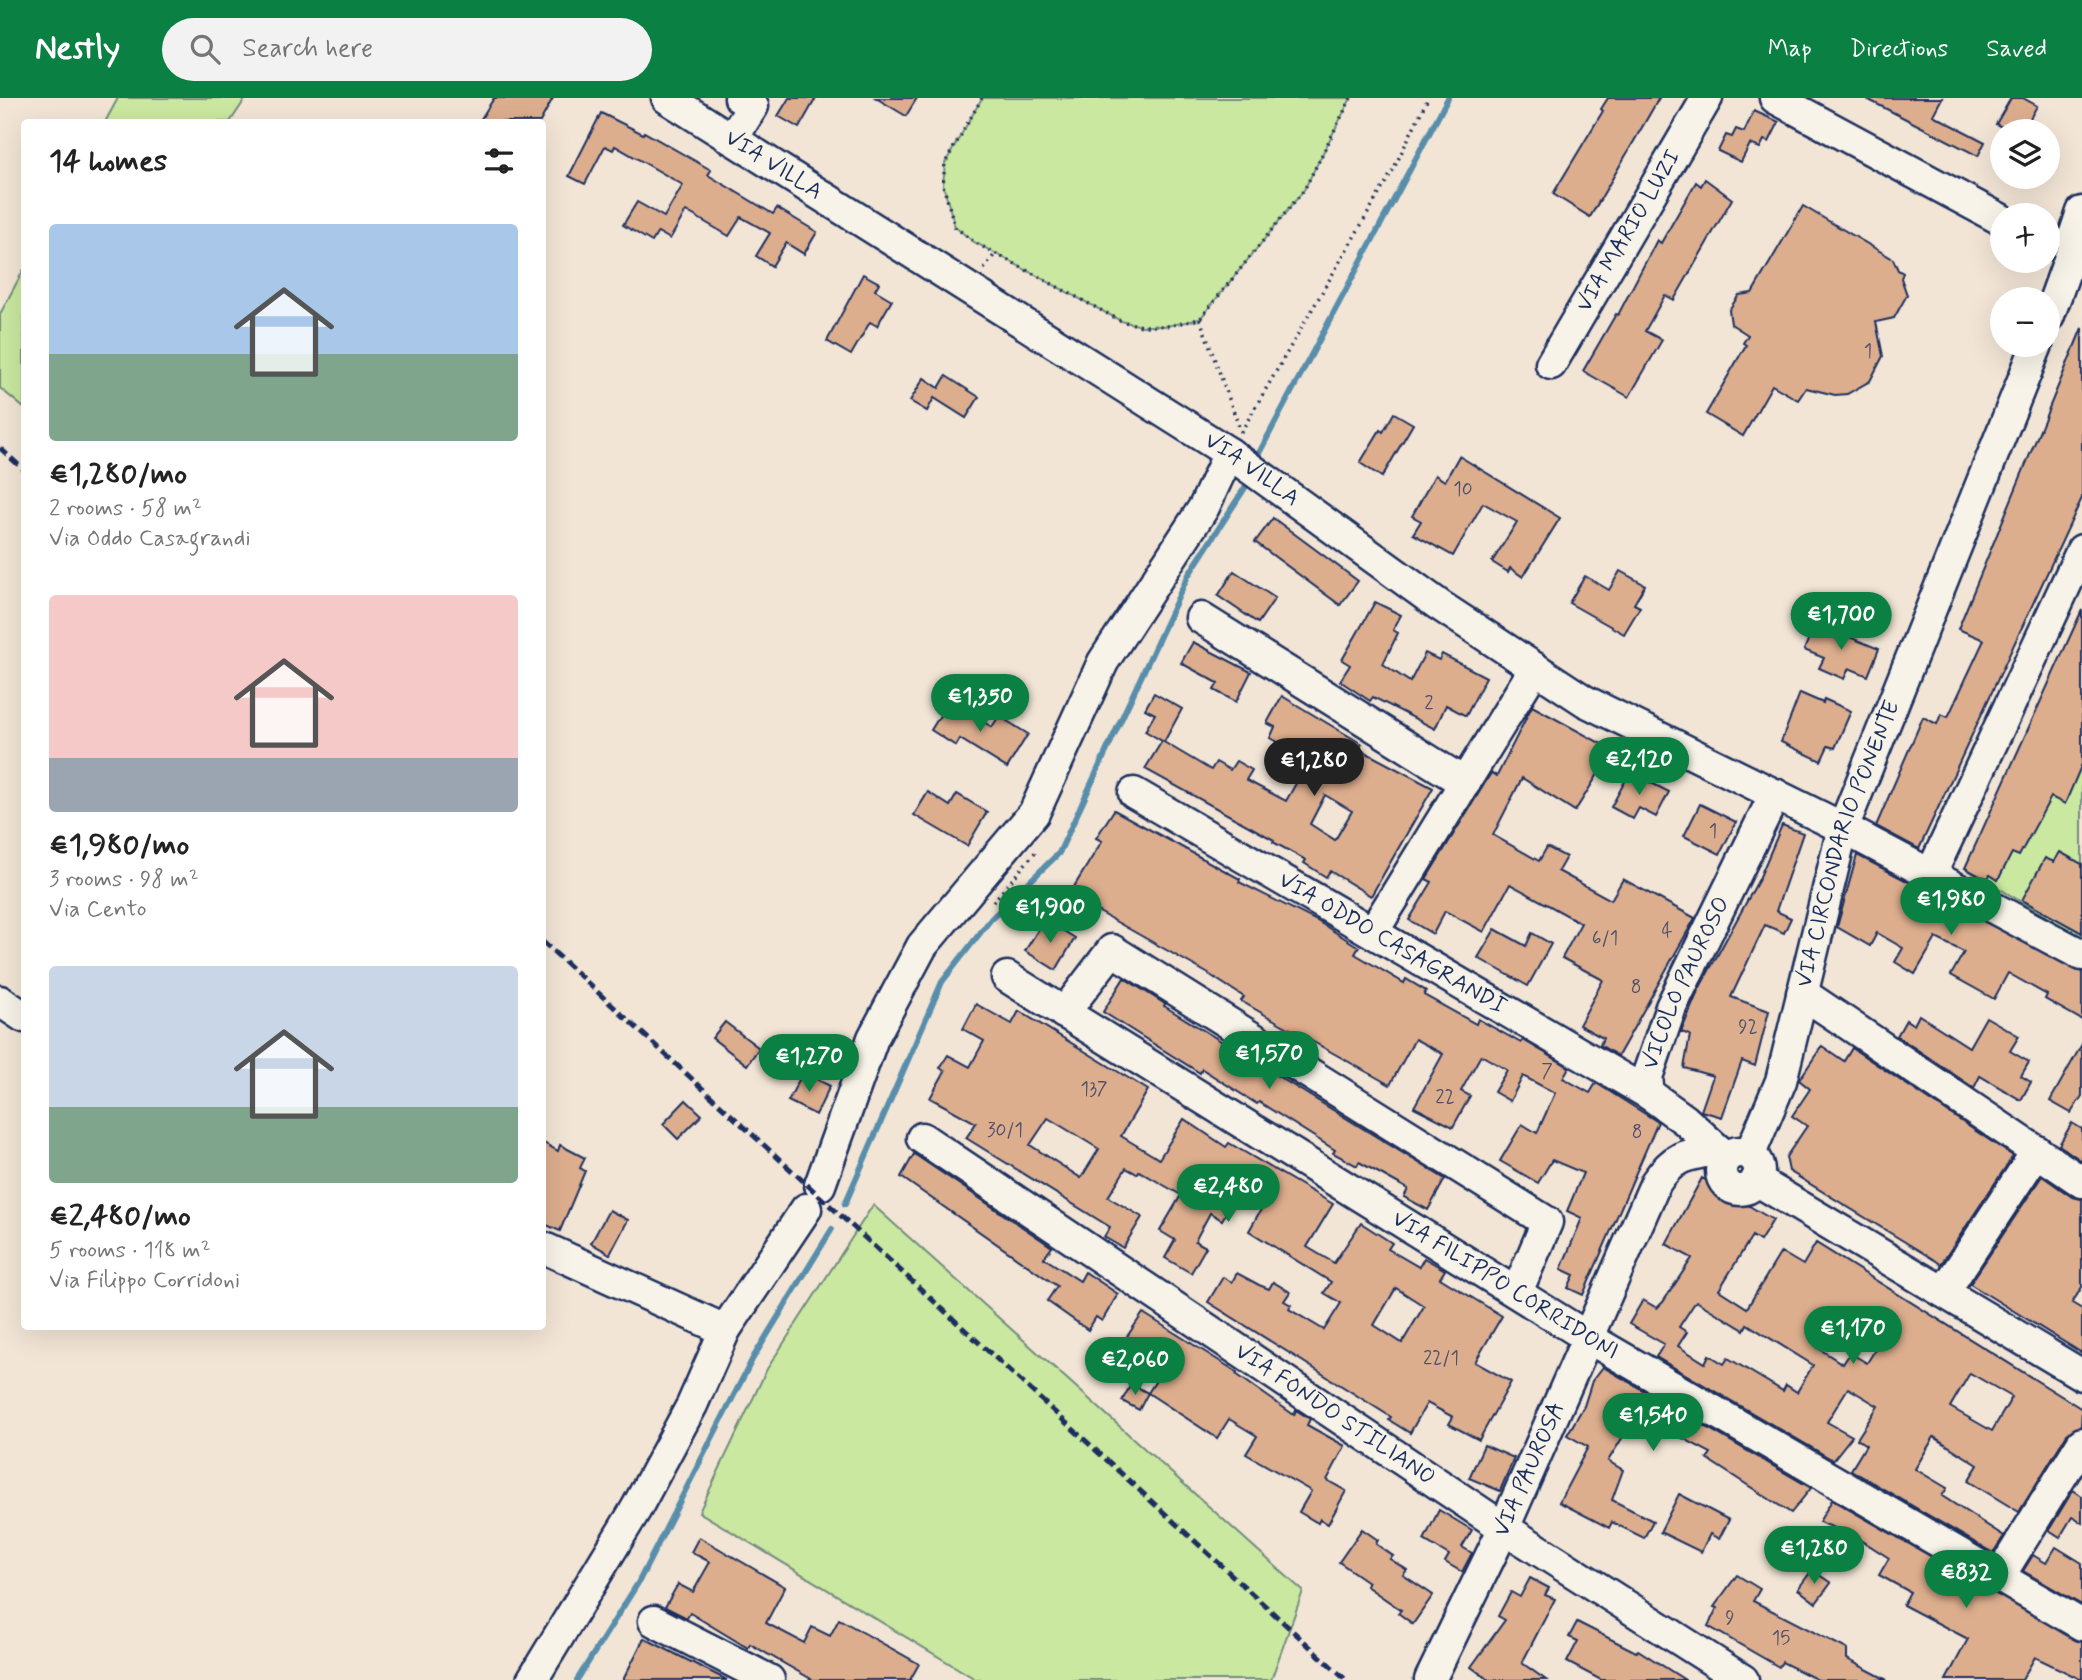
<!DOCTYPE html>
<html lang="en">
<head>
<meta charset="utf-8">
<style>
  :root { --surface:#fff; --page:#f2f2f2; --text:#222; --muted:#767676; --accent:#0b8043 }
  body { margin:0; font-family:Mynerve,sans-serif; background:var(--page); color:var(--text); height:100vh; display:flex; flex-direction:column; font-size:26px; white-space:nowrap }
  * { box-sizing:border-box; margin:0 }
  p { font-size:23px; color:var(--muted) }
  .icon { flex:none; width:38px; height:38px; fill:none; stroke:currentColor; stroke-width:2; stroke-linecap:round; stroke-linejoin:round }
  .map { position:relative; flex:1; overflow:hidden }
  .details { position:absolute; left:21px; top:21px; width:525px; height:1211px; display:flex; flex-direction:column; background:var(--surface); border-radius:7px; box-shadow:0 7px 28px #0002 }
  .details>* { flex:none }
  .buttons { position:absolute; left:1990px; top:21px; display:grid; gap:14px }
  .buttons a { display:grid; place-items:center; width:70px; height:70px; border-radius:50%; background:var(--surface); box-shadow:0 7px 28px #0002; font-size:35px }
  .price { position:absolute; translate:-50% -60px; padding:0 16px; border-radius:24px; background:var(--accent); color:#fff; font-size:23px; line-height:46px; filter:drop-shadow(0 2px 4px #0008) }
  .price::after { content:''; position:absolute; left:50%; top:42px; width:21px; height:16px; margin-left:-10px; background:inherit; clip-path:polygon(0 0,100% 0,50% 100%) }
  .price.on { background:#222; color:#fff }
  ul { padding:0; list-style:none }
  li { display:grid; align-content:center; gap:14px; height:371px; padding:0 28px }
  li span { display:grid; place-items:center; height:217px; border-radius:7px; color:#555 }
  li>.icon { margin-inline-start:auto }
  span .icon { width:126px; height:126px; fill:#fffc; stroke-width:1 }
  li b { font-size:30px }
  h2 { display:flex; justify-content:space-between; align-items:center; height:84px; padding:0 28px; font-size:30px }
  header { display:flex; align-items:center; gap:42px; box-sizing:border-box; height:98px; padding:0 35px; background:var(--accent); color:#fff }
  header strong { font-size:33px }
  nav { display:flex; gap:38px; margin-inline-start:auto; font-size:24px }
  .search { width:490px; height:63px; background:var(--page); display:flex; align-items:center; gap:18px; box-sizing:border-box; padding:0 24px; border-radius:38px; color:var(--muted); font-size:26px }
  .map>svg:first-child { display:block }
  .green { fill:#cae8a0; stroke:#728c7f; stroke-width:2 }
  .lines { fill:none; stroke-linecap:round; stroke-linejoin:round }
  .stream { stroke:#588eab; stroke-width:6 }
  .building { fill:#ddae8e; stroke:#1b2f5e; stroke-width:2; fill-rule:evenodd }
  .minor-casing { stroke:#1b2f5e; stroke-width:35 }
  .path { stroke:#1b2f5e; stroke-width:3.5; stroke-dasharray:2 5; stroke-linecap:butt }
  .minor { stroke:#f7f3e8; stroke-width:30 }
  .rail { stroke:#1b2f5e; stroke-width:5; stroke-dasharray:10 5; stroke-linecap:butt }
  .labels { text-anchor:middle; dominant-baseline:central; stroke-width:7; stroke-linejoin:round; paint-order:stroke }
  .number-label { font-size:19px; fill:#4c4f6a }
  .street-label { font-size:23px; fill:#1b2f5e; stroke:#f7f3e8 }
</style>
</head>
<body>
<header>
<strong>Nestly</strong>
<div class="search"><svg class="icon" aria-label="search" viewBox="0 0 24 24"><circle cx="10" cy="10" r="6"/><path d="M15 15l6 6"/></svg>Search here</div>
<nav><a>Map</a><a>Directions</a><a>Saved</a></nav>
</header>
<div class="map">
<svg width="2082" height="1582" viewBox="0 0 2082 1582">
  <rect width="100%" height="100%" fill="#f2e5d6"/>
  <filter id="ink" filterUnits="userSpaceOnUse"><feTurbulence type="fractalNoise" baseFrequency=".0143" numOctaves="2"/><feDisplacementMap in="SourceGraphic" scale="14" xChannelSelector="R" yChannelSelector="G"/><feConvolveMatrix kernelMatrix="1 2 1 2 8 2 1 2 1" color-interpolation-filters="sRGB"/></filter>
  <g filter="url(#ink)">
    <!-- green -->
    <g class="green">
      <polygon points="118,0 246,0 230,24 105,24"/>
      <polygon points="982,0 1351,0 1304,92 1200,221 1167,228 1142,228 1121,223 974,144 955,129 943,87 945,65"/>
      <polygon points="24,171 24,310 0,290 0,216"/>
      <polygon points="2082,529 2082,840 1965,770"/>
      <polygon points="873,1107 1303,1493 1271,1582 977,1582 699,1414 767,1271"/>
    </g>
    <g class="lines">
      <!-- stream -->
      <g class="stream">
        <polyline points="1258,357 1448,0"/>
        <polyline points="845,1106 942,884 991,821 1059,755 1188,478 1248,385"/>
        <polyline points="577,1582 638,1485 753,1260 832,1131"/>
      </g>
    </g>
    <!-- building -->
    <g class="building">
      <polygon points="494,0 553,0 540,24 479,24"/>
      <polygon points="789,0 816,0 799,30 778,18"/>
      <polygon points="876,0 917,0 906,18"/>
      <polygon points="1608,0 1659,0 1590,119 1553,96 1603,13 1601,11"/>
      <polygon points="1865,0 1942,0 1933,17 1985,44 1978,58"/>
      <polygon points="2011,0 2023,0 2037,8 2023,33 2009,33 1996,26"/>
      <polygon points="1754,13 1779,24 1769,44 1764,42 1760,50 1750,46 1741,64 1718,53 1726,37 1732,39 1736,31 1744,34"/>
      <polygon points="601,15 643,36 644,34 697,64 711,72 708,77 773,116 777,110 817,134 804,156 786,145 772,168 756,158 770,135 741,119 729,138 686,113 670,141 658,134 652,144 623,127 637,104 664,119 683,87 615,48 613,52 605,48 585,86 569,78"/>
      <polygon points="1705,81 1732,101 1674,202 1665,197 1645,233 1662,242 1629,299 1583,273 1616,216 1618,217 1657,142 1661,145 1696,84 1701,88"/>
      <polygon points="1803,108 1893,161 1898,172 1903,175 1901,180 1907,197 1894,220 1876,224 1883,258 1870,283 1847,296 1835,297 1806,290 1798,302 1772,287 1743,338 1706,316 1746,247 1743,245 1748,237 1731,226 1729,212 1739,197 1752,195"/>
      <polygon points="863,176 879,185 875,192 892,202 877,228 870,224 851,257 827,243"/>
      <polygon points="2082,230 2082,400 1919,751 1876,728 1923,619 1937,626 1941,616 1948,619 1984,542 1958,531"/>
      <polygon points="946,278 979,299 966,320 934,300 927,313 910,303 924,280 939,290"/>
      <polygon points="1394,315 1413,326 1382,379 1360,365 1380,332 1383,334"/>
      <polygon points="1459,358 1560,420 1523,479 1510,470 1508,474 1492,464 1517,424 1483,405 1453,458 1413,436 1421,423 1412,418 1435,377 1445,383"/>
      <polygon points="1273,420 1358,483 1340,507 1255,444"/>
      <polygon points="1234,473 1275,500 1258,525 1218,498"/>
      <polygon points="1620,473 1645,487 1634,506 1640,509 1624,536 1569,505 1585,478 1609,492"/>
      <polygon points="1375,504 1401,517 1393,532 1398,535 1383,566 1410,584 1425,555 1439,562 1442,556 1486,579 1466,618 1446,607 1435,631 1373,599 1370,603 1340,583 1350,567 1342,562"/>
      <polygon points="2082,512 2082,666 2065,706 2051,699 2019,758 2012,755 1998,782 1990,777 1987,782 1965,770"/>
      <polygon points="1815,525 1879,551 1868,578 1849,570 1844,581 1819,570 1824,560 1804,552"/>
      <polygon points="1193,544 1251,574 1236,604 1214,592 1218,585 1181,565"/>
      <polygon points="1154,595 1182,611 1164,644 1145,633 1155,616 1145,611"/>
      <polygon points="1800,595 1823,605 1824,601 1851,613 1835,650 1828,648 1821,663 1781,644"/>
      <path d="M1282,598L1362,646L1359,651L1433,690L1371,798L1330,773L1326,779L1304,765L1306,762L1273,744L1274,742L1145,671L1162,643L1211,672L1216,664L1230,672L1236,663L1252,672L1246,682L1286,703L1310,661L1270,640L1275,629L1267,625ZM1325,697L1352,713L1335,742L1310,726Z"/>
      <polygon points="949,603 992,629 999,618 1028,636 1007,670 960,641 956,648 931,632"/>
      <polygon points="1532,608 1613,652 1575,713 1522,680 1493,737 1539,763 1547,749 1566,759 1558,773 1611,802 1623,781 1695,820 1618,958 1600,947 1603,940 1579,927 1603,882 1562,860 1581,825 1510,786 1484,834 1445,813 1433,836 1409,822 1432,784 1426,781 1491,675 1497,678"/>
      <polygon points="1630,674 1669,694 1656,719 1639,710 1633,721 1611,709"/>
      <polygon points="928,694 950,708 957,696 987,714 967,748 914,717"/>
      <polygon points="1700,706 1736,724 1720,756 1684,738"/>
      <polygon points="1114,712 1240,781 1239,784 1317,823 1359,849 1355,856 1404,885 1406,881 1426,893 1424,897 1476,926 1478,921 1521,945 1523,942 1569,969 1563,980 1590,995 1596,985 1658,1024 1583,1197 1568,1190 1574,1177 1561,1171 1582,1120 1567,1113 1583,1075 1552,1062 1538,1085 1500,1063 1522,1026 1537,1035 1555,995 1523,978 1510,1003 1494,994 1507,972 1481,957 1461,993 1470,998 1453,1029 1414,1009 1443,956 1415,941 1390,987 1267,918 1241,903 1244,899 1207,875 1069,797 1102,743 1096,740"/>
      <polygon points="1782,727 1803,735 1776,813 1791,820 1784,835 1765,827 1731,899 1769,913 1755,968 1742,963 1722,1019 1701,1013 1713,978 1684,970 1690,937 1681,934 1699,891 1759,781"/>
      <polygon points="2060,754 2082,766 2082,835 2022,802 2045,760 2054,764"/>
      <polygon points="1857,757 2082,874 2082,922 2045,901 2047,897 2008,875 1994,901 1951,877 1964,854 1936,840 1915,876 1895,864 1903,850 1877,835 1870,848 1837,829"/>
      <polygon points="1045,821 1075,840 1056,872 1025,853"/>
      <polygon points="1495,831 1526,848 1532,835 1551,846 1528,888 1478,860"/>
      <polygon points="1124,880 1165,906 1164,908 1445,1081 1428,1112 1404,1099 1408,1091 1359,1064 1357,1068 1333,1055 1335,1052 1259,1004 1257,1006 1202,971 1200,975 1103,914"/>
      <path d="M976,906L1012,926L1019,913L1148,992L1121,1038L1159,1061L1184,1021L1226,1049L1229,1045L1333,1106L1307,1149L1334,1165L1361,1125L1392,1145L1388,1151L1419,1169L1424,1160L1445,1172L1440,1180L1502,1218L1475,1264L1511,1284L1479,1342L1449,1326L1453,1319L1427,1305L1410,1335L1389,1322L1391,1319L1208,1204L1223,1179L1232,1184L1237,1175L1259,1187L1269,1191L1273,1184L1290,1194L1284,1203L1291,1207L1289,1211L1324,1232L1341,1205L1324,1195L1331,1184L1249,1133L1269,1097L1244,1083L1222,1122L1210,1115L1195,1143L1206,1149L1191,1175L1165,1160L1175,1142L1160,1133L1181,1097L1139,1073L1137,1076L1126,1070L1108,1099L1142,1119L1123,1150L1104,1139L1110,1129L966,1040L976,1025L930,1000L945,973L940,970L948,957L970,969L984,943L963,931ZM1048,1020L1099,1051L1081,1080L1030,1047ZM1396,1190L1424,1208L1402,1245L1374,1227Z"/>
      <polygon points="1919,917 1969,949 1986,919 2019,938 2010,953 2029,964 2021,978 2031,984 2021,1002 1980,978 1974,990 1897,938 1906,922 1914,927"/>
      <polygon points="725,924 759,950 747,967 712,940"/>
      <polygon points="2082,946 2082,998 2071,1015 2050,1003"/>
      <polygon points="1822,948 1844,963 1852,950 2013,1058 1941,1166 1789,1073 1786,1059 1807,1028 1792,1018 1810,991 1799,982"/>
      <polygon points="803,974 830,988 816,1017 788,1003"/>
      <polygon points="686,1002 702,1017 678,1041 663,1026"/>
      <polygon points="2072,1025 2082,1031 2082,1063 2059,1047"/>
      <polygon points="542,1044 558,1053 560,1047 585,1060 580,1070 585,1073 560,1133 542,1125"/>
      <polygon points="914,1056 1052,1149 1044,1160 1080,1183 1085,1174 1118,1196 1102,1223 1096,1219 1088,1232 1047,1203 1057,1188 901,1079"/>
      <polygon points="2042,1078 2072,1099 2082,1101 2082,1189 2072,1205 2082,1211 2082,1255 1970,1186"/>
      <path d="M1702,1080L1773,1122L1760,1143L1752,1138L1719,1192L1747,1210L1781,1154L1803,1167L1816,1145L2082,1311L2081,1328L2067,1336L2019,1414L1968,1383L1978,1367L1934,1339L1915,1371L1947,1390L1942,1398L2004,1438L1993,1455L1851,1372L1866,1347L1857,1341L1878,1308L1848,1290L1827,1324L1852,1338L1833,1362L1656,1259L1664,1246L1629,1226L1643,1202L1657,1210L1663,1204L1692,1160L1666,1146ZM1696,1203L1744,1232L1747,1226L1813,1267L1797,1294L1786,1287L1783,1293L1728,1260L1724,1266L1709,1257L1705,1265L1678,1248L1687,1234L1679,1229ZM1857,1222L1883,1239L1867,1265L1850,1255L1843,1266L1818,1250L1834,1223L1850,1233ZM1970,1275L2012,1299L1992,1333L1950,1309Z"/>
      <polygon points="609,1112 628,1122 610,1156 591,1145"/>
      <polygon points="1143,1215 1237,1274 1236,1276 1294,1317 1296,1312 1310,1321 1307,1327 1345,1348 1327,1382 1346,1393 1328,1426 1320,1421 1318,1425 1299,1414 1311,1393 1246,1356 1257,1338 1229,1321 1217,1340 1148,1295 1166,1267 1126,1240"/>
      <polygon points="1603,1269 1811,1390 1791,1415 1707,1361 1711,1355 1637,1316 1608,1363 1623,1372 1612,1402 1653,1423 1644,1440 1612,1424 1609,1430 1559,1404 1588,1349 1567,1337 1584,1308 1592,1283"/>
      <polygon points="1131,1286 1148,1295 1139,1312 1122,1303"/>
      <polygon points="1484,1347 1514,1360 1500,1393 1469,1380"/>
      <polygon points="2073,1392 2082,1398 2082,1425 2072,1419 2060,1439 2049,1432"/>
      <polygon points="1679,1396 1729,1422 1719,1441 1710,1436 1701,1454 1660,1434"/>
      <polygon points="1832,1402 2082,1544 2082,1582 2035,1559 2022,1582 1946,1582 1968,1541 1903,1507 1910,1494 1879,1477 1889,1460 1853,1437 1819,1424"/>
      <polygon points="1439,1412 1472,1432 1462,1449 1472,1455 1462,1474 1445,1464 1449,1457 1424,1442"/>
      <polygon points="1362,1431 1378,1442 1376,1446 1393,1458 1390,1461 1407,1472 1403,1477 1433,1497 1413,1526 1398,1515 1401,1512 1366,1488 1368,1484 1339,1464"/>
      <polygon points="699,1439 785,1489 766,1525 804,1545 812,1529 830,1538 839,1521 919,1566 910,1582 813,1582 750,1546 748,1550 690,1515 687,1520 665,1509 678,1486 693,1494 710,1464 691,1454"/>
      <polygon points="2056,1449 2082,1465 2082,1507 2023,1473 2033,1457 2046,1465"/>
      <polygon points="1812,1472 1831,1485 1816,1505 1798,1491"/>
      <polygon points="1737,1477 1760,1491 1753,1503 1847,1551 1847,1561 1887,1582 1818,1582 1782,1564 1779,1569 1708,1528 1717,1510 1714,1509"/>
      <polygon points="1530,1480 1549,1490 1545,1497 1555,1501 1522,1565 1546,1582 1489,1582 1471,1569 1505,1522 1498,1518 1511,1494 1520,1499"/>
      <polygon points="1577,1524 1636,1554 1638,1552 1685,1582 1601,1582 1567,1564 1578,1543 1569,1539"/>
      <polygon points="644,1540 695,1566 727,1582 623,1582"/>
    </g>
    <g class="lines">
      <!-- minor casing -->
      <g class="minor-casing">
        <g id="minor">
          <path id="s1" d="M667,0L1229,355L1439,507L1585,603L1843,730L2082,857"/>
          <polyline points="1775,0 2002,122"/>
          <polyline points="732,41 753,8 740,0"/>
          <polyline points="2073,153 2074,138 2082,114"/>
          <polyline points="2048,220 2070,159 2082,143"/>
          <path id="s2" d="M1551,266L1707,0"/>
          <polyline points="1201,520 1465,685"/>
          <path id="s3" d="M1134,695L1649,996"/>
          <polyline points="1931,776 2082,452"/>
          <polyline points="1373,834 1535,570"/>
          <path id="s4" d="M1007,879L1597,1245L2082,1527"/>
          <polyline points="1802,895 2082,1084"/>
          <polyline points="0,903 24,919"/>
          <polyline points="1064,915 1112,852 1547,1124 1517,1194"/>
          <path id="s5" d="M922,1040L1504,1430L1743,1582"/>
          <path id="s6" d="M1718,1052L1685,1022L1649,996L1647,979L1671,909L1775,696"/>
          <circle cx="1740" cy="1073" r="19"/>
          <path id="s7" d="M1750,1056L1781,983L1843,730L2037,247"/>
          <polyline points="1756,1082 2082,1277"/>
          <polyline points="820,1087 873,940 922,848 1034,715 1103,564 1204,409 1229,355"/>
          <polyline points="542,1149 725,1232"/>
          <polyline points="1944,1194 2037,1053"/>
          <polyline points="1999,1479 2082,1345"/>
          <polyline points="654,1523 769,1582"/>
          <polyline points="532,1582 636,1411 692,1307 725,1232 806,1111"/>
          <path id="s8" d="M1430,1582L1504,1430L1656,1084C1675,1057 1686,1057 1718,1052L1727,1059"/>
        </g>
      </g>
      <!-- path -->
      <g class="path">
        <polyline points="982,0 945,65 943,87 955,129 974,144 1121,223 1142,228 1167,228 1200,221 1304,92 1351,0"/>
        <polyline points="984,171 995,156"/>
        <polyline points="1200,221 1241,334"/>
        <polyline points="1241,334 1393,72 1428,0"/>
        <polyline points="993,804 1038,751"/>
      </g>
      <!-- minor -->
      <use href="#minor" class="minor"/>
      <!-- rail -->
      <g class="rail">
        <polyline points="0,350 24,372"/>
        <polyline points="542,843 1346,1582"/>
      </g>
    </g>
  </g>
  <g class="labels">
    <!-- number labels -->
    <g class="number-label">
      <text x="1868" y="253">1</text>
      <text x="1463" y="391">10</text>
      <text x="1429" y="605">2</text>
      <text x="1713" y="733">1</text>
      <text x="1667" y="833">4</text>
      <text x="1605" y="840">6/1</text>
      <text x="1636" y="889">8</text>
      <text x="1748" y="929">92</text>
      <text x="1547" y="973">7</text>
      <text x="1094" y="991">137</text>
      <text x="1445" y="999">22</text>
      <text x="1005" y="1032">30/1</text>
      <text x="1637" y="1034">8</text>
      <text x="1441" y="1260">22/1</text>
      <text x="1730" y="1520">9</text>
      <text x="1781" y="1540">15</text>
    </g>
    <!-- street labels -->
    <g class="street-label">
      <text stroke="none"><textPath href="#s1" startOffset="126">VIA VILLA</textPath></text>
      <text stroke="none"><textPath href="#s2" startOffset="154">VIA MARIO LUZI</textPath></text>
      <text stroke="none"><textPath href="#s1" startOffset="693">VIA VILLA</textPath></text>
      <text stroke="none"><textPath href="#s7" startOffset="326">VIA CIRCONDARIO PONENTE</textPath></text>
      <text stroke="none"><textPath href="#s3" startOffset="299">VIA ODDO CASAGRANDI</textPath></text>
      <text stroke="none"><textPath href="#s6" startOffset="208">VICOLO PAUROSO</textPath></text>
      <text stroke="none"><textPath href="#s4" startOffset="586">VIA FILIPPO CORRIDONI</textPath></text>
      <text stroke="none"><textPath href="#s5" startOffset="497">VIA FONDO STILIANO</textPath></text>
      <text stroke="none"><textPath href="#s8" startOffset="233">VIA PAUROSA</textPath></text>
    </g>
  </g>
</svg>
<div class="buttons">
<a><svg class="icon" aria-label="layers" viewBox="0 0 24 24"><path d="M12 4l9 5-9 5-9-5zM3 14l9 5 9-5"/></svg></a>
<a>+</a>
<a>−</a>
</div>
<b class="price" style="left:1841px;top:554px">€1,700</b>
<b class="price" style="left:980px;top:636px">€1,350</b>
<b class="price" style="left:1639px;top:699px">€2,120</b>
<b class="price on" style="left:1314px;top:700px">€1,280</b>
<b class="price" style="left:1951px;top:839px">€1,980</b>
<b class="price" style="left:1050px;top:847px">€1,900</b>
<b class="price" style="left:1269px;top:993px">€1,570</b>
<b class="price" style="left:809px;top:996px">€1,270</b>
<b class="price" style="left:1228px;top:1126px">€2,480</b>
<b class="price" style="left:1853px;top:1268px">€1,170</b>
<b class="price" style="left:1135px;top:1299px">€2,060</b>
<b class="price" style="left:1653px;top:1355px">€1,540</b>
<b class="price" style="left:1814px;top:1488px">€1,280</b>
<b class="price" style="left:1966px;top:1512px">€832</b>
<section class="details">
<h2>14 homes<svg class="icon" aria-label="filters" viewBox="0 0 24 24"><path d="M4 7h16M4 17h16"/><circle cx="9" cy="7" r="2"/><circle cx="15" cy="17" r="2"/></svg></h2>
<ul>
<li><span style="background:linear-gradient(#a9c7e8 60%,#7fa58c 0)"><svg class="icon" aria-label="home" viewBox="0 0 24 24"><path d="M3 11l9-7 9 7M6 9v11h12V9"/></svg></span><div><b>€1,280/mo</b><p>2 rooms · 58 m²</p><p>Via Oddo Casagrandi</p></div></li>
<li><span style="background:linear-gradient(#f6c9c9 75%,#9aa5b1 0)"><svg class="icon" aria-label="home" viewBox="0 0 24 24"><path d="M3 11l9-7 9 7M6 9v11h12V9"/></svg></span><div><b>€1,980/mo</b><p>3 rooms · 98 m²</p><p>Via Cento</p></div></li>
<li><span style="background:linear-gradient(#c9d6e8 65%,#7fa58c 0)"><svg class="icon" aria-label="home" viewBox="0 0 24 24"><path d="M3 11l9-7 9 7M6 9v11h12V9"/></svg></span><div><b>€2,480/mo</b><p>5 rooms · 118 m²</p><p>Via Filippo Corridoni</p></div></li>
</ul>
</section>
</div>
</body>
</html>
